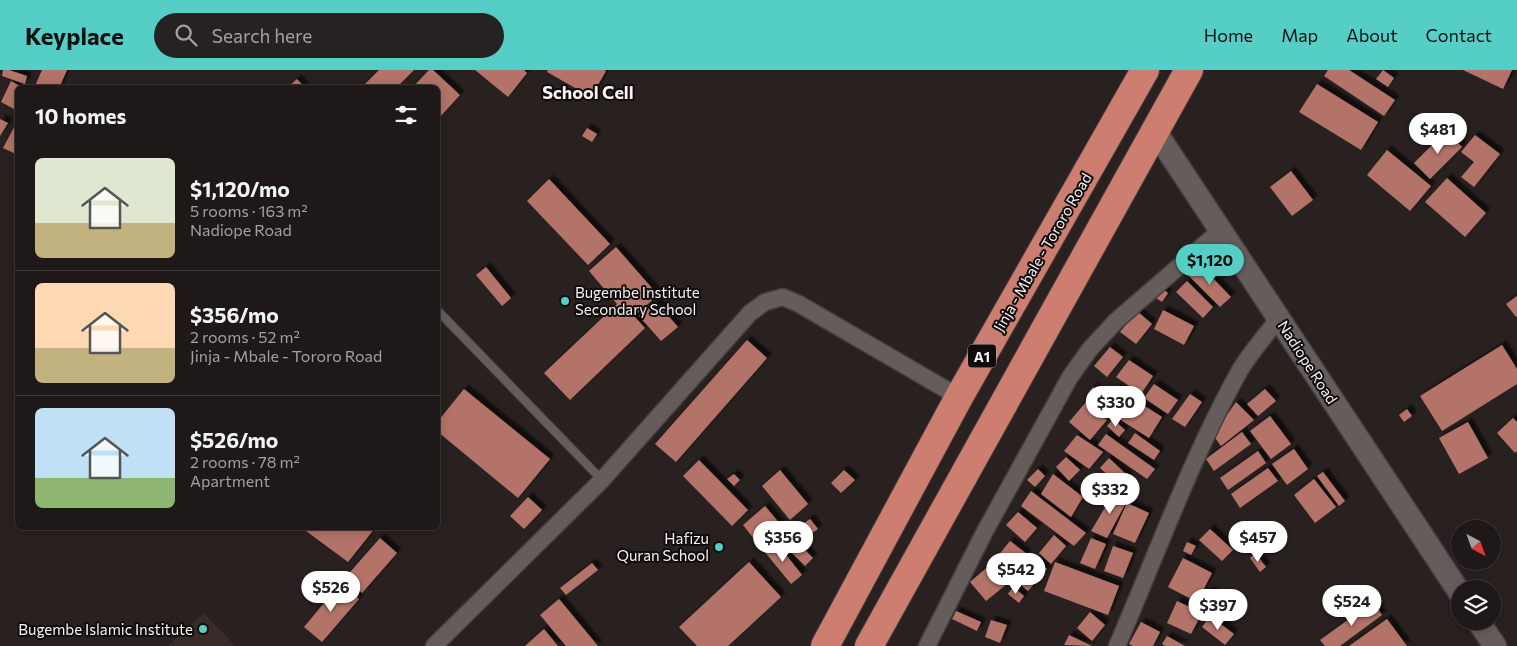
<!DOCTYPE html>
<html lang="en">
<head>
<meta charset="utf-8">
<style>
  :root { --surface:#1e1918; --page:#262221; --text:#f1f3f6; --muted:#a1a0a2; --line:#3c3837; --accent:#55cec5 }
  body { margin:0; font-family:Commissioner,sans-serif; background:var(--page); color:var(--text); height:100vh; display:flex; flex-direction:column; font-size:19px; white-space:nowrap }
  * { box-sizing:border-box; margin:0 }
  p { font-size:16px; color:var(--muted) }
  .icon { flex:none; width:28px; height:28px; fill:none; stroke:currentColor; stroke-width:2; stroke-linecap:round; stroke-linejoin:round }
  .map { position:relative; flex:1; overflow:hidden }
  .panel { position:absolute; left:15px; top:15px; width:425px; height:445px; display:flex; flex-direction:column; background:var(--surface); border-radius:8px; box-shadow:0 2px 12px #0003,0 0 0 1px var(--line) }
  .panel>* { flex:none }
  .needle { width:32px; rotate:139deg }
  .tools { position:absolute; left:1451px; top:450px; display:grid; gap:10px }
  .tools a { display:grid; place-items:center; width:50px; height:50px; border-radius:50%; background:var(--surface); box-shadow:0 2px 12px #0003,0 0 0 1px var(--line); font-size:25px }
  .price { position:absolute; translate:-50% -42px; padding:0 11px; border-radius:18px; background:#fff; color:#222; font-size:16px; line-height:32px; filter:drop-shadow(0 1px 2px #0008) }
  .price::after { content:''; position:absolute; left:50%; top:30px; width:15px; height:11px; margin-left:-8px; background:inherit; clip-path:polygon(0 0,100% 0,50% 100%) }
  .price.current { background:var(--accent); color:#111 }
  ul { padding:0; list-style:none }
  li { display:flex; align-items:center; gap:15px; height:125px; padding:0 20px }
  li+li { border-top:1px solid var(--line) }
  li span { display:grid; place-items:center; flex:none; width:140px; height:100px; border-radius:8px; color:#555 }
  li>.icon { margin-inline-start:auto }
  span .icon { width:60px; height:60px; fill:#fffc; stroke-width:1 }
  li b { font-size:21px }
  h2 { display:flex; justify-content:space-between; align-items:center; height:60px; padding:0 20px; font-size:21px }
  header { display:flex; align-items:center; gap:30px; box-sizing:border-box; height:70px; padding:0 25px; background:var(--accent); color:#111 }
  header strong { font-size:24px }
  nav { display:flex; gap:28px; margin-inline-start:auto; font-size:18px }
  .search { width:350px; height:45px; background:var(--page); display:flex; align-items:center; gap:12px; box-sizing:border-box; padding:0 18px; border-radius:28px; color:var(--muted); font-size:19px }
  .map>svg:first-child { display:block }
  .built { fill:#382b28 }
  .building { fill:#b37368; filter:url(#shadow) }
  .lines { fill:none; stroke-linecap:round; stroke-linejoin:round }
  .lane-casing { stroke:#443e3d; stroke-width:10 }
  .street-casing { stroke:#443e3d; stroke-width:19 }
  .secondary-casing { stroke:#443e3d; stroke-width:25 }
  .highway-casing { stroke:#443e3d; stroke-width:30 }
  .lane { stroke:#655d5c; stroke-width:8 }
  .street { stroke:#655d5c; stroke-width:16 }
  .secondary { stroke:#655d5c; stroke-width:22 }
  .highway { stroke:#ce7e70; stroke-width:28 }
  .poi-dot { fill:#55cec5; stroke:#0f0c0b; stroke-width:2 }
  .labels { text-anchor:middle; dominant-baseline:central; stroke-width:4; stroke-linejoin:round; paint-order:stroke }
  .shield { fill:#0f0c0b; stroke:#b2aead; stroke-width:1 }
  .shield-label { font-size:14px; font-weight:bold; fill:#f8f3f2 }
  .street-label { font-size:15px; fill:#f8f3f2; stroke:#0f0c0b }
  .poi-label { font-size:15px; fill:#f8f3f2; stroke:#0f0c0b; text-anchor:end }
  .quarter-label { font-size:18px; font-weight:bold; fill:#f8f3f2; stroke:#0f0c0b }
</style>
</head>
<body>
<header>
<strong>Keyplace</strong>
<div class="search"><svg class="icon" aria-label="search" viewBox="0 0 24 24"><circle cx="10" cy="10" r="6"/><path d="M15 15l6 6"/></svg>Search here</div>
<nav><a>Home</a><a>Map</a><a>About</a><a>Contact</a></nav>
</header>
<div class="map">
<svg width="1517" height="576" viewBox="0 0 1517 576">
  <defs>
    <filter id="shadow"><feDropShadow dx="4.5" dy="-4.5" stdDeviation="1" flood-color="#0009"/></filter>
  </defs>
  <rect width="100%" height="100%" fill="#282120"/>
  <!-- built -->
  <polygon class="built" points="204,543 235,576 168,576"/>
  <!-- building -->
  <g class="building">
    <polygon points="3,0 9,0 27,6 25,14 2,6"/>
    <polygon points="42,0 67,0 59,18 39,18 35,16"/>
    <polygon points="379,0 414,0 396,18 361,18"/>
    <polygon points="429,0 433,0 460,25 438,49 438,18 412,18"/>
    <polygon points="475,0 524,0 527,3 508,27"/>
    <polygon points="548,0 604,0 606,1 591,27 547,2"/>
    <polygon points="1328,0 1349,0 1395,30 1384,46 1324,6"/>
    <polygon points="1383,0 1394,8 1388,17 1376,9"/>
    <polygon points="1463,0 1512,0 1503,19"/>
    <polygon points="297,9 305,18 287,18"/>
    <polygon points="11,11 23,18 18,18 16,40 1,32"/>
    <polygon points="1317,14 1378,52 1361,80 1299,42"/>
    <polygon points="0,49 8,53 0,66"/>
    <polygon points="18,50 18,85 3,78"/>
    <polygon points="587,58 597,64 592,72 582,66"/>
    <polygon points="1446,61 1462,77 1430,109 1414,93"/>
    <polygon points="1475,65 1500,84 1474,117 1461,107 1474,92 1461,82"/>
    <polygon points="1387,80 1431,116 1410,141 1367,105"/>
    <polygon points="1291,101 1313,130 1292,146 1270,117"/>
    <polygon points="1447,108 1486,143 1465,167 1425,132"/>
    <polygon points="549,109 610,174 588,195 527,131"/>
    <polygon points="616,177 658,225 634,246 645,258 570,330 544,303 617,234 589,201"/>
    <polygon points="1200,195 1231,227 1220,237 1189,206"/>
    <polygon points="486,197 511,228 502,236 476,205"/>
    <polygon points="1187,211 1213,237 1203,248 1176,222"/>
    <polygon points="1160,217 1168,223 1162,232 1153,226"/>
    <polygon points="1517,226 1517,246 1516,247 1506,234"/>
    <polygon points="656,232 678,257 661,271 639,246"/>
    <polygon points="1163,240 1194,256 1184,275 1154,259"/>
    <polygon points="1137,241 1152,254 1136,274 1120,262"/>
    <polygon points="747,270 767,288 676,392 655,374"/>
    <polygon points="1502,275 1517,299 1517,314 1442,361 1420,326"/>
    <polygon points="1110,277 1123,287 1107,307 1094,296"/>
    <polygon points="1129,290 1153,306 1141,324 1116,307"/>
    <polygon points="1154,314 1178,330 1168,344 1144,328"/>
    <polygon points="1093,317 1100,323 1094,330 1087,325"/>
    <polygon points="1116,318 1162,347 1149,368 1102,338"/>
    <polygon points="464,319 550,389 518,428 438,362 438,351"/>
    <polygon points="1265,319 1276,331 1258,346 1247,334"/>
    <polygon points="1190,324 1202,332 1185,357 1172,349"/>
    <polygon points="1086,332 1107,350 1090,370 1069,352"/>
    <polygon points="1236,332 1254,350 1221,376 1213,365"/>
    <polygon points="1407,339 1412,346 1404,352 1399,345"/>
    <polygon points="1270,346 1291,374 1271,389 1250,361"/>
    <polygon points="1513,348 1517,352 1517,381 1515,383 1497,363"/>
    <polygon points="1113,349 1125,360 1119,367 1107,356"/>
    <polygon points="1468,352 1488,388 1459,404 1439,368"/>
    <polygon points="1242,362 1251,374 1214,401 1206,389"/>
    <polygon points="1135,363 1160,381 1154,390 1128,373"/>
    <polygon points="1106,364 1155,399 1147,409 1098,375"/>
    <polygon points="1077,365 1103,382 1089,399 1064,381"/>
    <polygon points="1294,379 1308,399 1287,415 1272,394"/>
    <polygon points="1258,381 1266,393 1228,420 1220,408"/>
    <polygon points="1066,387 1080,400 1069,411 1056,397"/>
    <polygon points="1109,388 1129,407 1121,417 1100,398"/>
    <polygon points="699,390 748,440 732,456 683,406"/>
    <polygon points="1268,398 1278,411 1240,438 1231,424"/>
    <polygon points="1038,399 1045,406 1035,417 1027,410"/>
    <polygon points="780,400 808,434 790,450 762,416"/>
    <polygon points="844,400 855,410 841,423 831,413"/>
    <polygon points="1323,402 1345,431 1339,436 1317,406"/>
    <polygon points="734,404 740,410 734,416 727,409"/>
    <polygon points="1053,404 1083,427 1071,447 1041,424"/>
    <polygon points="1314,409 1336,437 1315,453 1294,425"/>
    <polygon points="1116,419 1128,429 1107,468 1091,461"/>
    <polygon points="1031,421 1086,463 1074,476 1021,436"/>
    <polygon points="528,427 542,440 524,459 510,446"/>
    <polygon points="1127,433 1149,443 1135,473 1113,464"/>
    <polygon points="765,436 781,455 758,474 743,455"/>
    <polygon points="1018,442 1037,458 1025,472 1006,455"/>
    <polygon points="810,449 818,459 811,464 803,454"/>
    <polygon points="302,458 375,458 348,492"/>
    <polygon points="784,459 794,470 787,477 776,466"/>
    <polygon points="1210,459 1233,480 1222,491 1199,470"/>
    <polygon points="1054,465 1066,476 1051,494 1039,483"/>
    <polygon points="380,468 397,483 362,523 345,508"/>
    <polygon points="1091,468 1106,474 1095,499 1080,493"/>
    <polygon points="1010,471 1027,484 1010,505 993,492"/>
    <polygon points="776,472 802,505 791,514 764,481"/>
    <polygon points="797,472 813,488 805,496 789,480"/>
    <polygon points="1187,472 1196,476 1191,485 1183,481"/>
    <polygon points="1113,476 1133,483 1123,508 1104,501"/>
    <polygon points="1255,483 1266,497 1260,502 1250,488"/>
    <polygon points="1183,488 1212,503 1197,532 1168,517"/>
    <polygon points="1037,490 1047,499 1040,508 1029,498"/>
    <polygon points="749,492 781,527 728,576 697,576 679,557"/>
    <polygon points="1055,492 1119,516 1108,545 1044,521"/>
    <polygon points="592,493 598,500 566,525 560,518"/>
    <polygon points="991,494 1007,514 986,531 970,512"/>
    <polygon points="1021,503 1034,514 1028,521 1015,510"/>
    <polygon points="340,514 359,529 322,572 304,557"/>
    <polygon points="1013,517 1024,526 1019,533 1008,524"/>
    <polygon points="1210,520 1230,542 1222,550 1201,529"/>
    <polygon points="559,529 598,576 566,576 540,545"/>
    <polygon points="1177,531 1202,543 1191,564 1167,553"/>
    <polygon points="1373,532 1382,545 1340,576 1325,576 1320,570"/>
    <polygon points="956,541 981,552 977,561 952,549"/>
    <polygon points="1090,542 1105,555 1092,571 1077,558"/>
    <polygon points="1210,546 1234,564 1225,575 1202,557"/>
    <polygon points="1387,549 1407,576 1349,576"/>
    <polygon points="991,550 1007,555 1000,573 985,567"/>
    <polygon points="1141,552 1160,562 1153,576 1133,576 1129,574"/>
    <polygon points="544,559 558,576 525,576"/>
    <polygon points="1069,565 1092,576 1064,575"/>
    <polygon points="1167,566 1185,576 1165,576 1162,574"/>
  </g>
  <g class="lines">
    <!-- lane casing -->
    <g class="lane-casing">
      <polyline id="lane" points="438,241 602,410"/>
    </g>
    <!-- street casing -->
    <g class="street-casing">
      <g id="street">
        <polyline points="434,576 602,410 750,243 765,232 783,227 799,234 959,327"/>
        <polyline points="927,576 984,463 1070,307 1090,279 1116,251 1221,160"/>
        <path d="M1117,576C1157,484 1191,388 1240,300C1251,282 1266,265 1279,248"/>
      </g>
    </g>
    <!-- secondary casing -->
    <g class="secondary-casing">
      <g id="secondary">
        <polyline points="1155,61 1460,523"/>
        <polyline points="1478,551 1495,576"/>
      </g>
    </g>
    <!-- highway casing -->
    <g class="highway-casing">
      <g id="highway">
        <polyline points="825,576 959,327 1145,0"/>
        <polyline points="869,576 1189,0"/>
      </g>
    </g>
    <!-- lane -->
    <use href="#lane" class="lane"/>
    <!-- street -->
    <use href="#street" class="street"/>
    <!-- secondary -->
    <use href="#secondary" class="secondary"/>
    <!-- highway -->
    <use href="#highway" class="highway"/>
  </g>
  <!-- markers -->
  <g class="poi-dot">
    <circle cx="565" cy="231" r="5"/>
    <circle cx="719" cy="477" r="5"/>
    <circle cx="203" cy="559" r="5"/>
  </g>
  <g class="labels">
    <!-- shield labels -->
    <rect class="shield" x="968" y="274.5" width="28" height="23" rx="4"/>
    <g class="shield-label">
      <text x="982" y="286">A1</text>
    </g>
    <!-- street labels -->
    <g class="street-label">
      <text transform="translate(1042 182) rotate(-60)">Jinja - Mbale - Tororo Road</text>
      <text transform="translate(1308 292) rotate(57)">Nadiope Road</text>
    </g>
    <!-- poi labels -->
    <g class="poi-label">
      <text x="575" y="222" text-anchor="start">Bugembe Institute<tspan x="575" dy="17">Secondary School</tspan></text>
      <text x="709" y="468">Hafizu<tspan x="709" dy="17">Quran School</tspan></text>
      <text x="193" y="559">Bugembe Islamic Institute</text>
    </g>
    <!-- quarter labels -->
    <g class="quarter-label">
      <text x="588" y="22">School Cell</text>
    </g>
  </g>
</svg>
<div class="tools">
<a><svg class="needle" viewBox="-14 -14 28 28"><path d="M0-13l5 13h-10z" fill="#e53935"/><path d="M0 13l5-13h-10z" fill="#a1a0a2"/></svg></a>
<a><svg class="icon" aria-label="layers" viewBox="0 0 24 24"><path d="M12 4l9 5-9 5-9-5zM3 14l9 5 9-5"/></svg></a>
</div>
<b class="price" style="left:1438px;top:85px">$481</b>
<b class="price current" style="left:1210px;top:216px">$1,120</b>
<b class="price" style="left:1116px;top:358px">$330</b>
<b class="price" style="left:1110px;top:445px">$332</b>
<b class="price" style="left:783px;top:493px">$356</b>
<b class="price" style="left:1258px;top:493px">$457</b>
<b class="price" style="left:1016px;top:525px">$542</b>
<b class="price" style="left:331px;top:543px">$526</b>
<b class="price" style="left:1352px;top:557px">$524</b>
<b class="price" style="left:1218px;top:561px">$397</b>
<section class="panel">
<h2>10 homes<svg class="icon" aria-label="filters" viewBox="0 0 24 24"><path d="M4 7h16M4 17h16"/><circle cx="9" cy="7" r="2"/><circle cx="15" cy="17" r="2"/></svg></h2>
<ul>
<li><span style="background:linear-gradient(#dfe7d0 65%,#c2b280 0)"><svg class="icon" aria-label="home" viewBox="0 0 24 24"><path d="M3 11l9-7 9 7M6 9v11h12V9"/></svg></span><div><b>$1,120/mo</b><p>5 rooms · 163 m²</p><p>Nadiope Road</p></div></li>
<li><span style="background:linear-gradient(#ffd9b3 65%,#c2b280 0)"><svg class="icon" aria-label="home" viewBox="0 0 24 24"><path d="M3 11l9-7 9 7M6 9v11h12V9"/></svg></span><div><b>$356/mo</b><p>2 rooms · 52 m²</p><p>Jinja - Mbale - Tororo Road</p></div></li>
<li><span style="background:linear-gradient(#bfe0f5 70%,#8fb573 0)"><svg class="icon" aria-label="home" viewBox="0 0 24 24"><path d="M3 11l9-7 9 7M6 9v11h12V9"/></svg></span><div><b>$526/mo</b><p>2 rooms · 78 m²</p><p>Apartment</p></div></li>
</ul>
</section>
</div>
</body>
</html>
